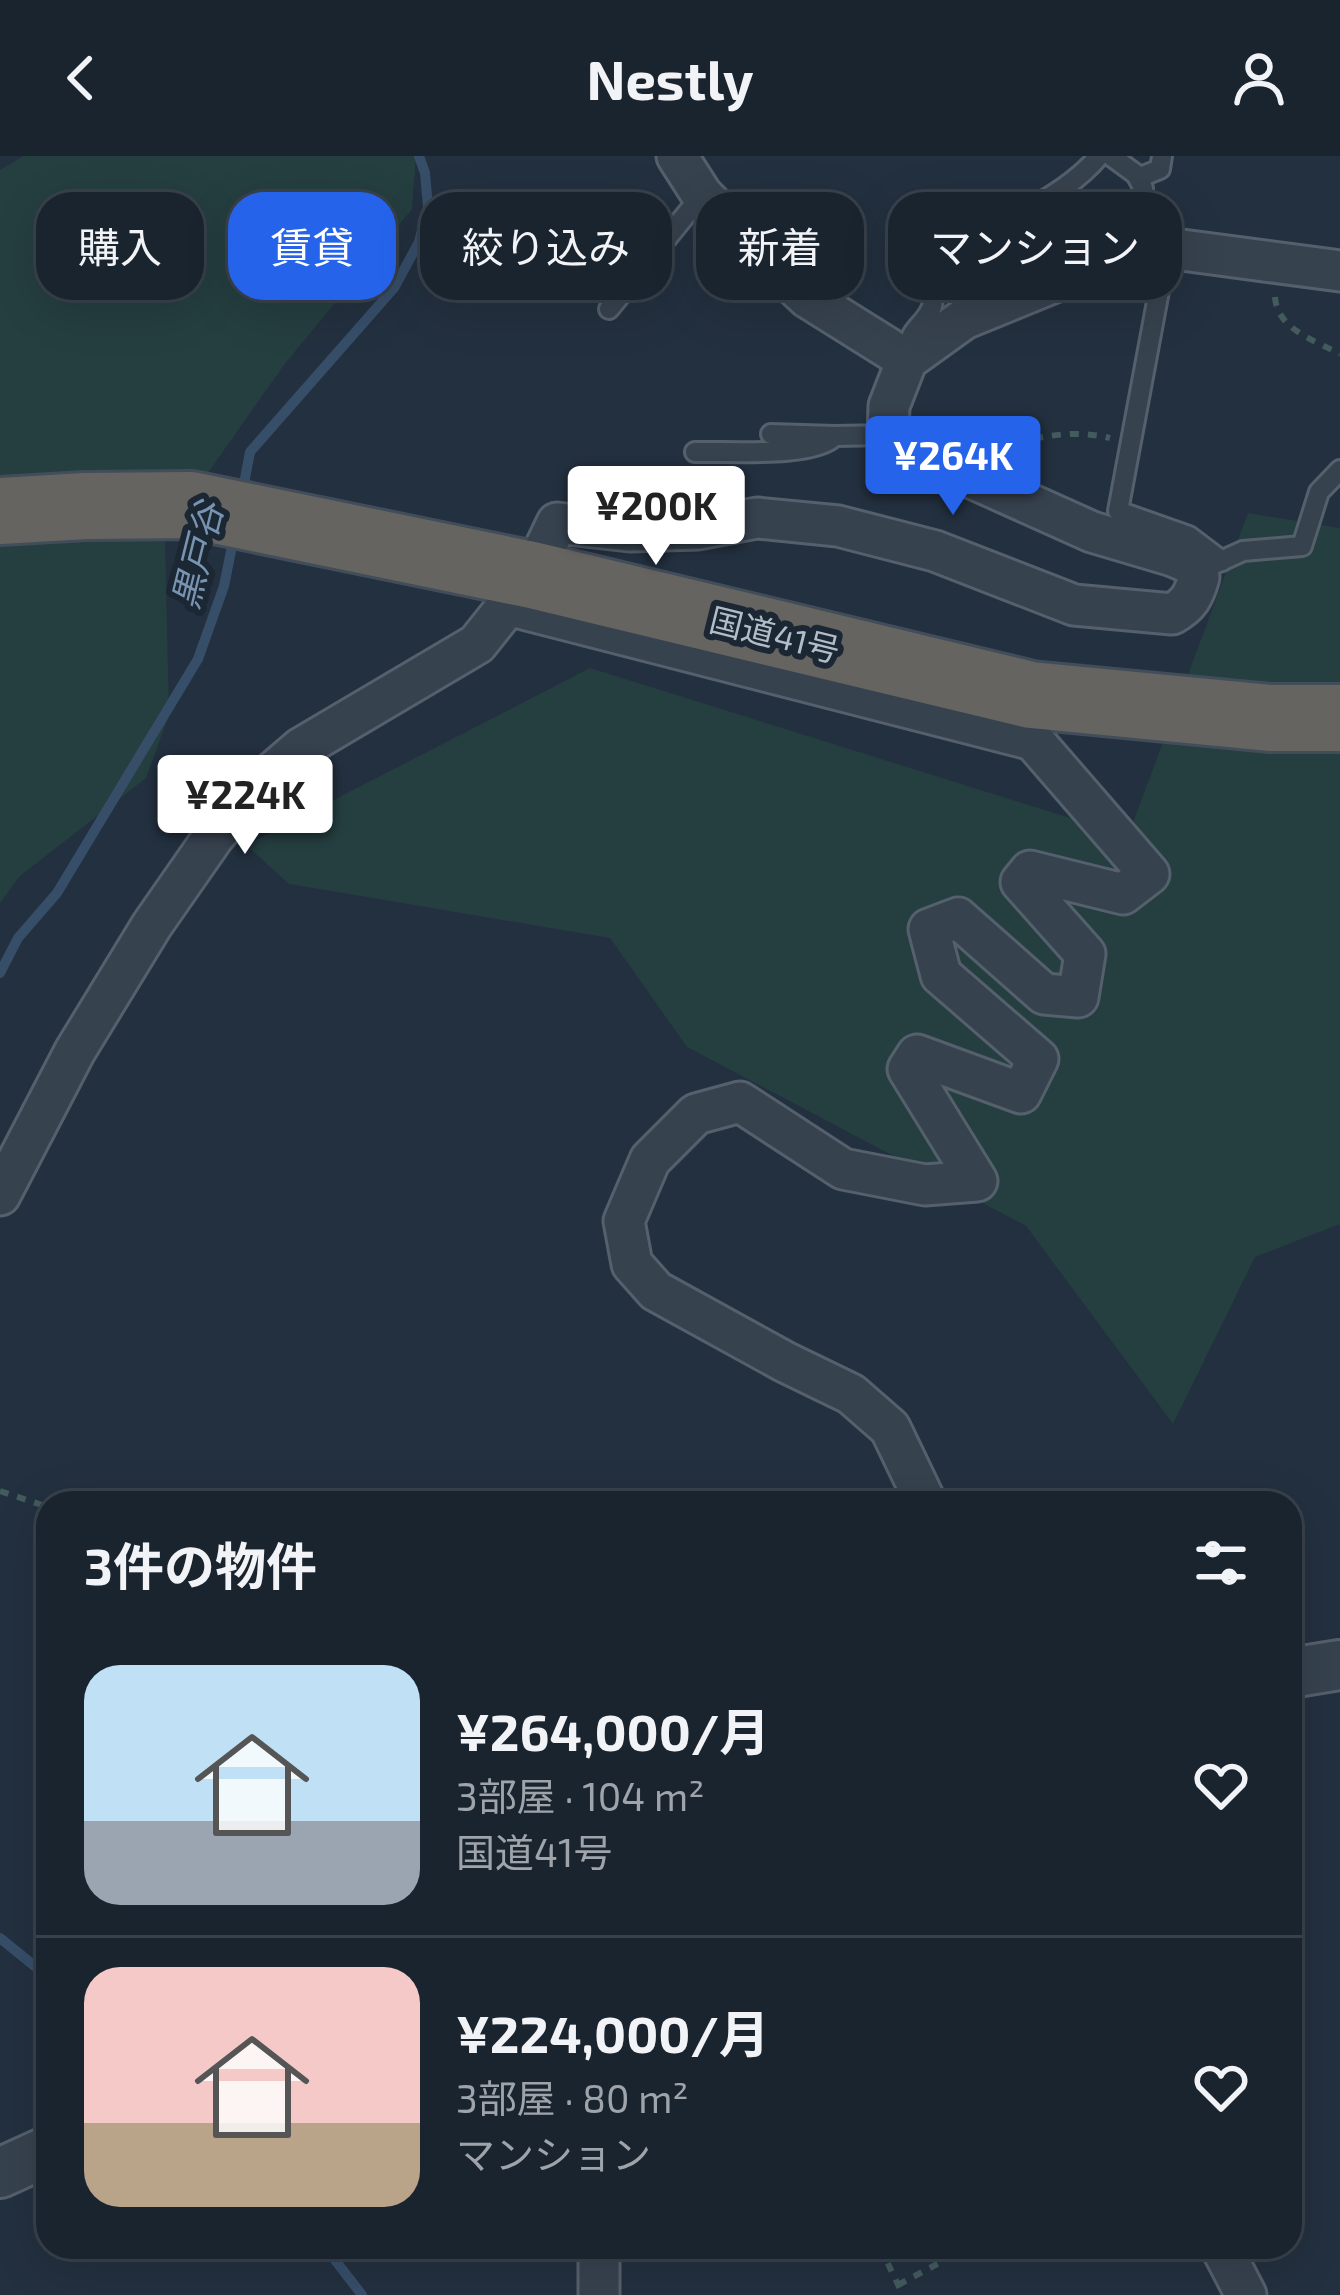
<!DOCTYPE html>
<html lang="ja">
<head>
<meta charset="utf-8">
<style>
  :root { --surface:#1a242f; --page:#27303b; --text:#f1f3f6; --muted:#9fa4aa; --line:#38414b; --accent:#2563eb }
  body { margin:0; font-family:"Exo 2","Noto Sans JP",sans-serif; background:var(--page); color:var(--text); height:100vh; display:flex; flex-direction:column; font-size:45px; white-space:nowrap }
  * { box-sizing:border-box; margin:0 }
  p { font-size:39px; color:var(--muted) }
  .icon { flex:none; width:66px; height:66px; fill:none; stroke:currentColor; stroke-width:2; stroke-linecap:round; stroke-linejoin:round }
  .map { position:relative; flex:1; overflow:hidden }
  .drawer { position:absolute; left:36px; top:1335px; width:1266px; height:768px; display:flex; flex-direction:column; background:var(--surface); border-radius:36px; box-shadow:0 12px 48px #0002,0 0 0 3px var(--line) }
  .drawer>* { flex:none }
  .guide { position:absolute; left:36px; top:36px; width:1269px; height:108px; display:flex; gap:24px }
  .price { position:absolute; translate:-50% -102px; padding:0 27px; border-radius:12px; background:#fff; color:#222; font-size:39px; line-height:78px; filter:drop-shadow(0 3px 6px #0008) }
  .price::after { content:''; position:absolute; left:50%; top:72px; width:36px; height:27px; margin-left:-18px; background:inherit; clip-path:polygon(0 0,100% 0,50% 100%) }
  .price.on { background:var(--accent); color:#fff }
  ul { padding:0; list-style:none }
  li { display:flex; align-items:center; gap:36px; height:300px; padding:0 48px }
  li+li { border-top:3px solid var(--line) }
  li span { display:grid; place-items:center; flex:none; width:336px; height:240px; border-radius:36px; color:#555 }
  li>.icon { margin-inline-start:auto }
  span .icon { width:144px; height:144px; fill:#fffc; stroke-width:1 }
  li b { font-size:51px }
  h2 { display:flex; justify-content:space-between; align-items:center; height:144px; padding:0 48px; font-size:51px }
  .pill { padding:0 42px; border-radius:36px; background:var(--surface); box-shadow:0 12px 48px #0002,0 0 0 3px var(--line); font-size:42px; line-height:108px }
  .pill.on { background:var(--accent); color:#fff }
  header { display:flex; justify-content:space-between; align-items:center; height:156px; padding:0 48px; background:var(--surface); font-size:54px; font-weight:700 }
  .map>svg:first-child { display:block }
  .green { fill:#253e40 }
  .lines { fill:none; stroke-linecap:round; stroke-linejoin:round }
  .stream { stroke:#374e69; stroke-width:10 }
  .service-casing { stroke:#55606d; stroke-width:24 }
  .minor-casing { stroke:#55606d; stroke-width:45 }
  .tertiary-casing { stroke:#55606d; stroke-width:54 }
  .trunk-casing { stroke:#424d5a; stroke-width:72 }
  .path { stroke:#435b5d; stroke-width:6; stroke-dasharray:9 9; stroke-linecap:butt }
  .service { stroke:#37424f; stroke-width:18 }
  .minor { stroke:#37424f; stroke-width:39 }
  .tertiary { stroke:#37424f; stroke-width:48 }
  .trunk { stroke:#656461; stroke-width:66 }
  .labels { text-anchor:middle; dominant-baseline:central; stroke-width:12; stroke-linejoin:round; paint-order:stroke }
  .street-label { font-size:33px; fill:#b3bdca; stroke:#1c2734 }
  .water-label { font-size:36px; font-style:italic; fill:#7994b2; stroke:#1c2734 }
</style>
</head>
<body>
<header><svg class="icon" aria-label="back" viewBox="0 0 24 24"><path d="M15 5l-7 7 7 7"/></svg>Nestly<svg class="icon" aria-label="person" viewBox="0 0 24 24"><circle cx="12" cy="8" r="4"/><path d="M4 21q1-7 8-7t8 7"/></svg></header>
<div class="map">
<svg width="1340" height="2139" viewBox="0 0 1340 2139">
  <rect width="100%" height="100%" fill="#23303f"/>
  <!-- green -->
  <g class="green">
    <polygon points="23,0 416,0 412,53 284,209 165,378 169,559 146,622 20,720 0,747 0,14"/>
    <polygon points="1248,357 1340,372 1340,1068 1255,1101 1173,1268 1026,1070 687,891 610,782 289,728 246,689 590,512 1128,680"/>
  </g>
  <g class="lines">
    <!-- stream -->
    <g class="stream">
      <polyline points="242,338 250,296 394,132 419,86 428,51 425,17 419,0"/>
      <polyline points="0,817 18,782 57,737 198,503 224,430 234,380"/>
      <polyline points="0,1782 48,1821"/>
      <polyline points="325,2091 362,2139"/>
    </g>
    <!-- service casing -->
    <g class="service-casing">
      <g id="service">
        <polyline points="1111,0 1137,19 1143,32 1143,94"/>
        <polyline points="1138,22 1160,13 1162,0"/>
        <polyline points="1167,92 1118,355 1189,380 1222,405"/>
        <polyline points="609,153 702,39"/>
        <path d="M910,195C907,175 922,171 930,155C936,143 929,150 934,137C938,130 945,120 950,114C990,64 1059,48 1099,0"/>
        <polyline points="771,278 835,280"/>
        <path d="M695,296C728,295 815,302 835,280L888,279"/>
        <polyline points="1212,409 1243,395 1302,390 1319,336 1340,314"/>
      </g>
    </g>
    <!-- minor casing -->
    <g class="minor-casing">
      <g id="minor">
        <polyline points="677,0 702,39 747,85 808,142 907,204"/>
        <polyline points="508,449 1033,584 1149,718 1123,738 1030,715 1021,726 1085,798 1078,841 1044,838 958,762 929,773 941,819 1038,903 1021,937 917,899 908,913 977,1025 925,1029 843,1013 740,946 696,958 650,1004 624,1065 632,1108 656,1135 785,1206 851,1238 890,1272 926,1347"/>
        <path d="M0,1039L75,895L152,769L214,680L258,629L301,592L477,488L532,419L557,367L630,375L698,373L757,362L838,370L935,395L1074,449L1172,458C1189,449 1194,439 1199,421L1194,409L1173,400L1092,376L943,309L888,279L889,250L907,204L964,163L1133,94L1167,92L1340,115"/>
        <polyline points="1221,2091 1246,2139"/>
        <polyline points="599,2139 599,2091"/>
      </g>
    </g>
    <!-- tertiary casing -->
    <g class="tertiary-casing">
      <g id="tertiary">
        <polyline points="1290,1517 1340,1509"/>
        <polyline points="0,2017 48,1995"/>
      </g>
    </g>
    <!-- trunk casing -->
    <g class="trunk-casing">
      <polyline id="trunk" points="0,355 85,350 191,349 532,419 1031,539 1270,562 1340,562"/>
    </g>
    <!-- path -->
    <g class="path">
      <path d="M1275,141C1277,173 1314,184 1340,198"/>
      <path d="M1000,294C1033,280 1074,273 1110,282"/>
      <polyline points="0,1335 48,1351"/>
      <polyline points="880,2091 903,2139"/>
      <polyline points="898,2129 969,2091"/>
    </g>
    <!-- service -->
    <use href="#service" class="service"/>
    <!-- minor -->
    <use href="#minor" class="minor"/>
    <!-- tertiary -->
    <use href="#tertiary" class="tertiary"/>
    <!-- trunk -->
    <use href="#trunk" class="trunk"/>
  </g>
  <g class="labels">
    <!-- street labels -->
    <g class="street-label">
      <text transform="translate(775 478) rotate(14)">国道41号</text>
    </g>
    <!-- water labels -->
    <g class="water-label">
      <text transform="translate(196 399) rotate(-76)">黒戸谷</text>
    </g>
  </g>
</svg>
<b class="price on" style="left:953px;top:362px">¥264K</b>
<b class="price" style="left:656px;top:412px">¥200K</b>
<b class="price" style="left:245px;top:701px">¥224K</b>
<div class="guide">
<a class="pill">購入</a>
<a class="pill on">賃貸</a>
<a class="pill">絞り込み</a>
<a class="pill">新着</a>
<a class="pill">マンション</a>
</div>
<section class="drawer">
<h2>3件の物件<svg class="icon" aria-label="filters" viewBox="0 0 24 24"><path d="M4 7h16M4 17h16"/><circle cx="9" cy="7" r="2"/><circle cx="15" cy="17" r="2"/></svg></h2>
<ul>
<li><span style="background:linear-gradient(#bfe0f5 65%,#9aa5b1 0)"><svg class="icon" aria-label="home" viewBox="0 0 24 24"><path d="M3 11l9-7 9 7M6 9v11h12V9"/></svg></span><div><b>¥264,000/月</b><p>3部屋 · 104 m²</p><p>国道41号</p></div><svg class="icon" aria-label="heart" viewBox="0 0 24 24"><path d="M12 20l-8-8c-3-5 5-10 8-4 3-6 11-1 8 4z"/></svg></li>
<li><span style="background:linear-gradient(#f6c9c9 65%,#b9a48a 0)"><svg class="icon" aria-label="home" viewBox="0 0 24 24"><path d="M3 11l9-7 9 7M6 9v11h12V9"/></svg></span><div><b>¥224,000/月</b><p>3部屋 · 80 m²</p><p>マンション</p></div><svg class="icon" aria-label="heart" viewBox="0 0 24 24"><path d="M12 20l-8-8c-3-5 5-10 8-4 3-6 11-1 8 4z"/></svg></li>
</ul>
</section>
</div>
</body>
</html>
